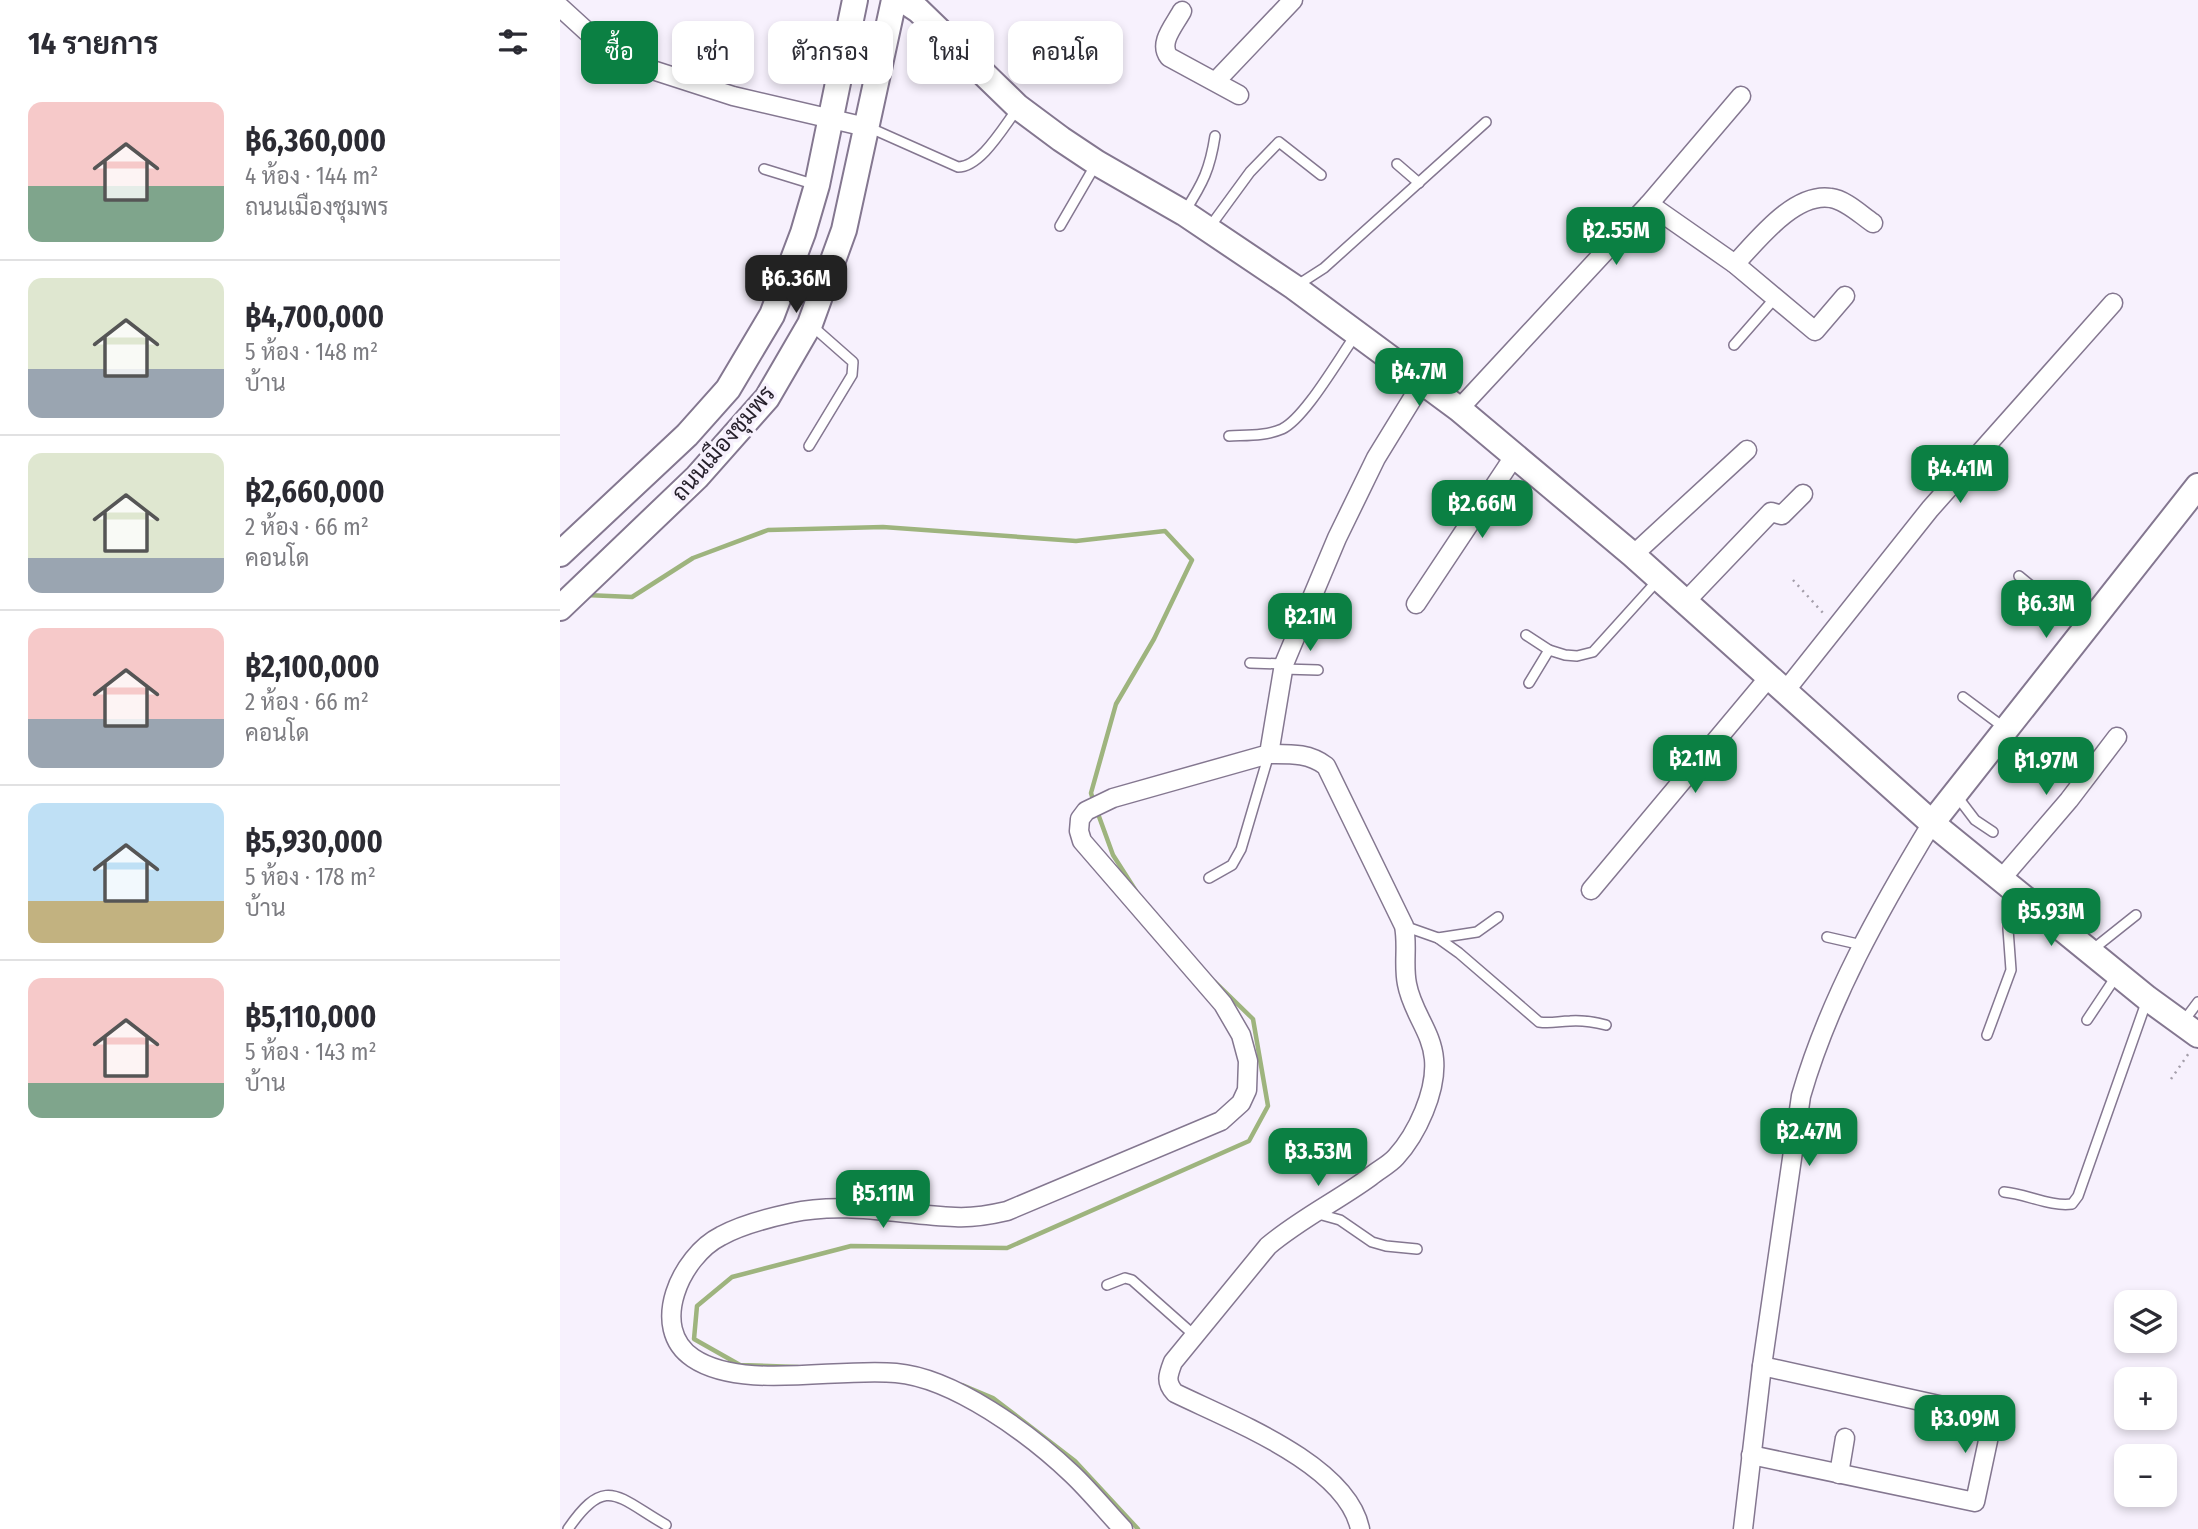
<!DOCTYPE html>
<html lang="th">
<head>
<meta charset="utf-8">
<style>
  :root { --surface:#fff; --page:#f7f7f7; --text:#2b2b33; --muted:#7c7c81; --line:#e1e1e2; --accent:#0b8043 }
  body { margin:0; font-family:"Fira Sans Condensed",Sarabun,sans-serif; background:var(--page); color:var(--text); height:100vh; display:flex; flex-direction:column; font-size:26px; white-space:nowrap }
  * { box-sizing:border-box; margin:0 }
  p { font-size:23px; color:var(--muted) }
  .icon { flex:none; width:38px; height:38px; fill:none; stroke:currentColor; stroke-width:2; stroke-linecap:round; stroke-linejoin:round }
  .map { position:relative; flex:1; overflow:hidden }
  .drawer { display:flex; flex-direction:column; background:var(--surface); width:560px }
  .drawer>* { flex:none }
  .guide { position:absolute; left:21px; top:21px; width:665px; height:63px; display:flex; gap:14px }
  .controls { position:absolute; left:1554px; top:1290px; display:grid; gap:14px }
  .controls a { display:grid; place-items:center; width:63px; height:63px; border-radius:14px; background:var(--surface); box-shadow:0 4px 10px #0003; font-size:35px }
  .price { position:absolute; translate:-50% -60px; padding:0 16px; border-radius:14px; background:var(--accent); color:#fff; font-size:23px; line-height:46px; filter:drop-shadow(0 2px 4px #0008) }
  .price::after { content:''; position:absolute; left:50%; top:42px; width:21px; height:16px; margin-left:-10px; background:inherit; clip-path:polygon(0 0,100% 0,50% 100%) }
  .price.selected { background:#222; color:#fff }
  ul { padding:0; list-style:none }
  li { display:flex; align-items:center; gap:21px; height:175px; padding:0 28px }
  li+li { border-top:2px solid var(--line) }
  li span { display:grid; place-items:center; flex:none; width:196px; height:140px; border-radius:14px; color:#555 }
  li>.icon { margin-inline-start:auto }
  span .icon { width:84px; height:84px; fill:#fffc; stroke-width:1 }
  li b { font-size:30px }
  h2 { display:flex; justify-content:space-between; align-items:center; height:84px; padding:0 28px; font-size:30px }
  .chip { padding:0 24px; border-radius:14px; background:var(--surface); box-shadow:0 4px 10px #0003; font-size:24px; line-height:63px }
  .chip.selected { background:var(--accent); color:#fff }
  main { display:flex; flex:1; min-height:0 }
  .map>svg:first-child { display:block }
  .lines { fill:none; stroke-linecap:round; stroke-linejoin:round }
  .stream { stroke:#9eb47e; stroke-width:4.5 }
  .lane-casing { stroke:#847790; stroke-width:12 }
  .street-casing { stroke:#847790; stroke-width:21 }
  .secondary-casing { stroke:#847790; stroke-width:28 }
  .path { stroke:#a49eaa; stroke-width:2.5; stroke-dasharray:2 5; stroke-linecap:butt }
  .lane { stroke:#fff; stroke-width:9 }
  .street { stroke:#fff; stroke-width:18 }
  .secondary { stroke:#fff; stroke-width:24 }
  .labels { text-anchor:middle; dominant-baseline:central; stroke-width:7; stroke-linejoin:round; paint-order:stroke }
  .street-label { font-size:23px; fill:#251f2a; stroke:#f7f1fd }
</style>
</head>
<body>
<main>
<section class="drawer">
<h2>14 รายการ<svg class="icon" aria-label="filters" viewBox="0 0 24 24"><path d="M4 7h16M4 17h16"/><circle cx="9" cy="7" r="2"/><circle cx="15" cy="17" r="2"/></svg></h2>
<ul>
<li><span style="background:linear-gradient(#f6c9c9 60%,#7fa58c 0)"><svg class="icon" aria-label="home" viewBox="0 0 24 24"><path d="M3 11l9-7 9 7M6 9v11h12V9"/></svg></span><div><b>฿6,360,000</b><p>4 ห้อง · 144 m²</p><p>ถนนเมืองชุมพร</p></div></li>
<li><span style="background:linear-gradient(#dfe7d0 65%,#9aa5b1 0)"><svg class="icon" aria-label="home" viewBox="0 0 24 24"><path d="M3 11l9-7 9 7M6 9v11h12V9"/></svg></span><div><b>฿4,700,000</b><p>5 ห้อง · 148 m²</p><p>บ้าน</p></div></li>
<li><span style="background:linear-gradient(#dfe7d0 75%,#9aa5b1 0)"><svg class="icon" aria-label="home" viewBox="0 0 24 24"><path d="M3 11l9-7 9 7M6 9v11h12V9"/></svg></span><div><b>฿2,660,000</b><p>2 ห้อง · 66 m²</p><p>คอนโด</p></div></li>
<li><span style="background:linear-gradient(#f6c9c9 65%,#9aa5b1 0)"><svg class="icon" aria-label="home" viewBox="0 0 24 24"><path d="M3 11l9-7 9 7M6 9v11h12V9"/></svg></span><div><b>฿2,100,000</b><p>2 ห้อง · 66 m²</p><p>คอนโด</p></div></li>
<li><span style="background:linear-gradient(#bfe0f5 70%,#c2b280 0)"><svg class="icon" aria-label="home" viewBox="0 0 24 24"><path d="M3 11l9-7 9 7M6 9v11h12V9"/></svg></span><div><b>฿5,930,000</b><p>5 ห้อง · 178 m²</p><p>บ้าน</p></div></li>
<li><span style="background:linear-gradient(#f6c9c9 75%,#7fa58c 0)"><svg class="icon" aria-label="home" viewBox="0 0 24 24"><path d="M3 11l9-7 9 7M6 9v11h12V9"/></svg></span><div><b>฿5,110,000</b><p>5 ห้อง · 143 m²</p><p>บ้าน</p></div></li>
</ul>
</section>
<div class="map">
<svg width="1638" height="1529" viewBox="0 0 1638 1529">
  <rect width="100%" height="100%" fill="#f7f1fd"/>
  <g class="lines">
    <!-- stream -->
    <g class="stream">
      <polyline points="26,595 72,597 133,558 208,530 323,527 516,541 605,531 632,560 594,639 556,704 531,793 534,803"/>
      <polyline points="537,811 553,855 576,891"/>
      <polyline points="238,1367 180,1365 134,1339 137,1306 172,1277 291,1246 447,1248 689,1141 708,1106 693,1019 655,982"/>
      <polyline points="402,1385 433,1398 515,1461 578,1529"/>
    </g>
    <!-- lane casing -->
    <g class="lane-casing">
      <g id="lane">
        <path d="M308,127L398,167C421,167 444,126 458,108"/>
        <polyline points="837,164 859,183"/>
        <polyline points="204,169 256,185"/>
        <path d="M625,211C643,183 650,169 655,136"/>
        <polyline points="500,226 536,164"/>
        <polyline points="649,228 690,172 719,142 761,175"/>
        <polyline points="736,286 764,268 926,122"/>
        <polyline points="1174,345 1215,298"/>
        <path d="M669,436C687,435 706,436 722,429C745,418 779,358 795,336"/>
        <polyline points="249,446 292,375 293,362 251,325"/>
        <polyline points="1459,576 1523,628"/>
        <polyline points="966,635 989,650 1005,655 1017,656 1033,652 1098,580"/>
        <polyline points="690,663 724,664"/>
        <polyline points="723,669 758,670"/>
        <polyline points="969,683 989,650"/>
        <polyline points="1403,697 1446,729"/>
        <polyline points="1396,795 1415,820 1433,832"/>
        <polyline points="649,878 672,865 681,849 709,754"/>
        <path d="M844,926L878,938L899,953L979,1022C991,1024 999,1021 1010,1021C1023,1020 1034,1022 1046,1025"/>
        <polyline points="1267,937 1302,945"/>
        <polyline points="878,938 917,932 938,917"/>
        <polyline points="1532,950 1576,915"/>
        <polyline points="1527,1020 1557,975"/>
        <polyline points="1623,1022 1638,1002"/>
        <polyline points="1427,1035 1451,970 1448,929 1449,913 1455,895"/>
        <path d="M1444,1192C1466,1194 1491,1207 1512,1204L1518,1196L1587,1000"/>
        <polyline points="755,1213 780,1220 812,1242 826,1246 857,1249"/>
        <polyline points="547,1285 565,1278 572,1280 634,1335"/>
        <path d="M8,1529C46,1474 57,1497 106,1525"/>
      </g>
    </g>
    <!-- street casing -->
    <g class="street-casing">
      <g id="street">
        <polyline points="0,7 34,38 60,57 77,65 173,96 306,127"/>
        <path d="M622,11C614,26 598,43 609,57L679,95"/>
        <polyline points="656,81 733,0"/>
        <polyline points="1089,204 1175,264 1255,331 1285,296"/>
        <path d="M1175,264C1197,241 1234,192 1271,198C1286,200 1301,215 1313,223"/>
        <polyline points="899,409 1089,204 1181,96"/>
        <polyline points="1073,555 1187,450"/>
        <polyline points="1126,601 1211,512 1222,515 1243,494"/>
        <polyline points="856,604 955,455"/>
        <polyline points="1226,690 1370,509 1553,303"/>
        <path d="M709,754C731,754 749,753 766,766L844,926C848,945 843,965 847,984C852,1012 872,1032 874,1059C877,1091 857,1134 836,1157C829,1165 818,1170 810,1177C777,1201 740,1219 708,1246L613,1362C608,1375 605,1382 615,1393C670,1420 787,1464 800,1529"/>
        <polyline points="1442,878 1509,800 1557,737"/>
        <polyline points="1031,890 1210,676"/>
        <polyline points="1191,1455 1415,1502 1433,1417 1202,1366"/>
        <polyline points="1279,1474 1285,1438"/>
        <path d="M563,1529C546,1511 530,1491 512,1474C470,1434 394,1378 336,1373C278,1367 182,1391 133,1358C88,1328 121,1256 161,1236C181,1225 208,1218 231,1213C285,1201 341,1215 395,1217C413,1218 430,1215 447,1211L661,1121L681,1103L687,1090L688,1061L681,1035L663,1004L522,841L519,831L520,819L526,811L553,798L709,754L724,664L777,538L816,458L862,383"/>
        <path d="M1183,1529L1202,1366L1241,1096C1269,999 1320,909 1372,823"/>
      </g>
    </g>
    <!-- secondary casing -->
    <g class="secondary-casing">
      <g id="secondary">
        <polyline points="343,0 358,10 458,107 501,139 537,163 624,213 734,287 899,409 1073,555 1372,823 1587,998 1638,1035"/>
        <polyline points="0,554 127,435 168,389 212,315 243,233 257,185 295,0"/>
        <polyline points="0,608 137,477 207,398 250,324 284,230 334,0"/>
        <polyline points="1372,823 1638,486"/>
      </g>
    </g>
    <!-- path -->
    <g class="path">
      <polyline points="1233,580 1264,614"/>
      <polyline points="1611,1079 1629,1053"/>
    </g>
    <!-- lane -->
    <use href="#lane" class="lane"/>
    <!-- street -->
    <use href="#street" class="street"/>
    <!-- secondary -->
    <use href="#secondary" class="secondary"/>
  </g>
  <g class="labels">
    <!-- street labels -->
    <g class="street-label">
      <text transform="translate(163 443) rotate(-49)">ถนนเมืองชุมพร</text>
    </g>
  </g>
</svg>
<div class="controls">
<a><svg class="icon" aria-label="layers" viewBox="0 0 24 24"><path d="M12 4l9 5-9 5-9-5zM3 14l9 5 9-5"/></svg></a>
<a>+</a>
<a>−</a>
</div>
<b class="price" style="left:1056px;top:267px">฿2.55M</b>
<b class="price selected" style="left:236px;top:315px">฿6.36M</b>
<b class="price" style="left:859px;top:408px">฿4.7M</b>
<b class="price" style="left:1400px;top:505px">฿4.41M</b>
<b class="price" style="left:922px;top:540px">฿2.66M</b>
<b class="price" style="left:1486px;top:640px">฿6.3M</b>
<b class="price" style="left:750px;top:653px">฿2.1M</b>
<b class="price" style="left:1135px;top:795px">฿2.1M</b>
<b class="price" style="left:1486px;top:797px">฿1.97M</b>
<b class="price" style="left:1491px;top:948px">฿5.93M</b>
<b class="price" style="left:1249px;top:1168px">฿2.47M</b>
<b class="price" style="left:758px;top:1188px">฿3.53M</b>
<b class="price" style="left:323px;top:1230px">฿5.11M</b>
<b class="price" style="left:1405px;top:1455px">฿3.09M</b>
<div class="guide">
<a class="chip selected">ซื้อ</a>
<a class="chip">เช่า</a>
<a class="chip">ตัวกรอง</a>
<a class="chip">ใหม่</a>
<a class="chip">คอนโด</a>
</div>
</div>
</main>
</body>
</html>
